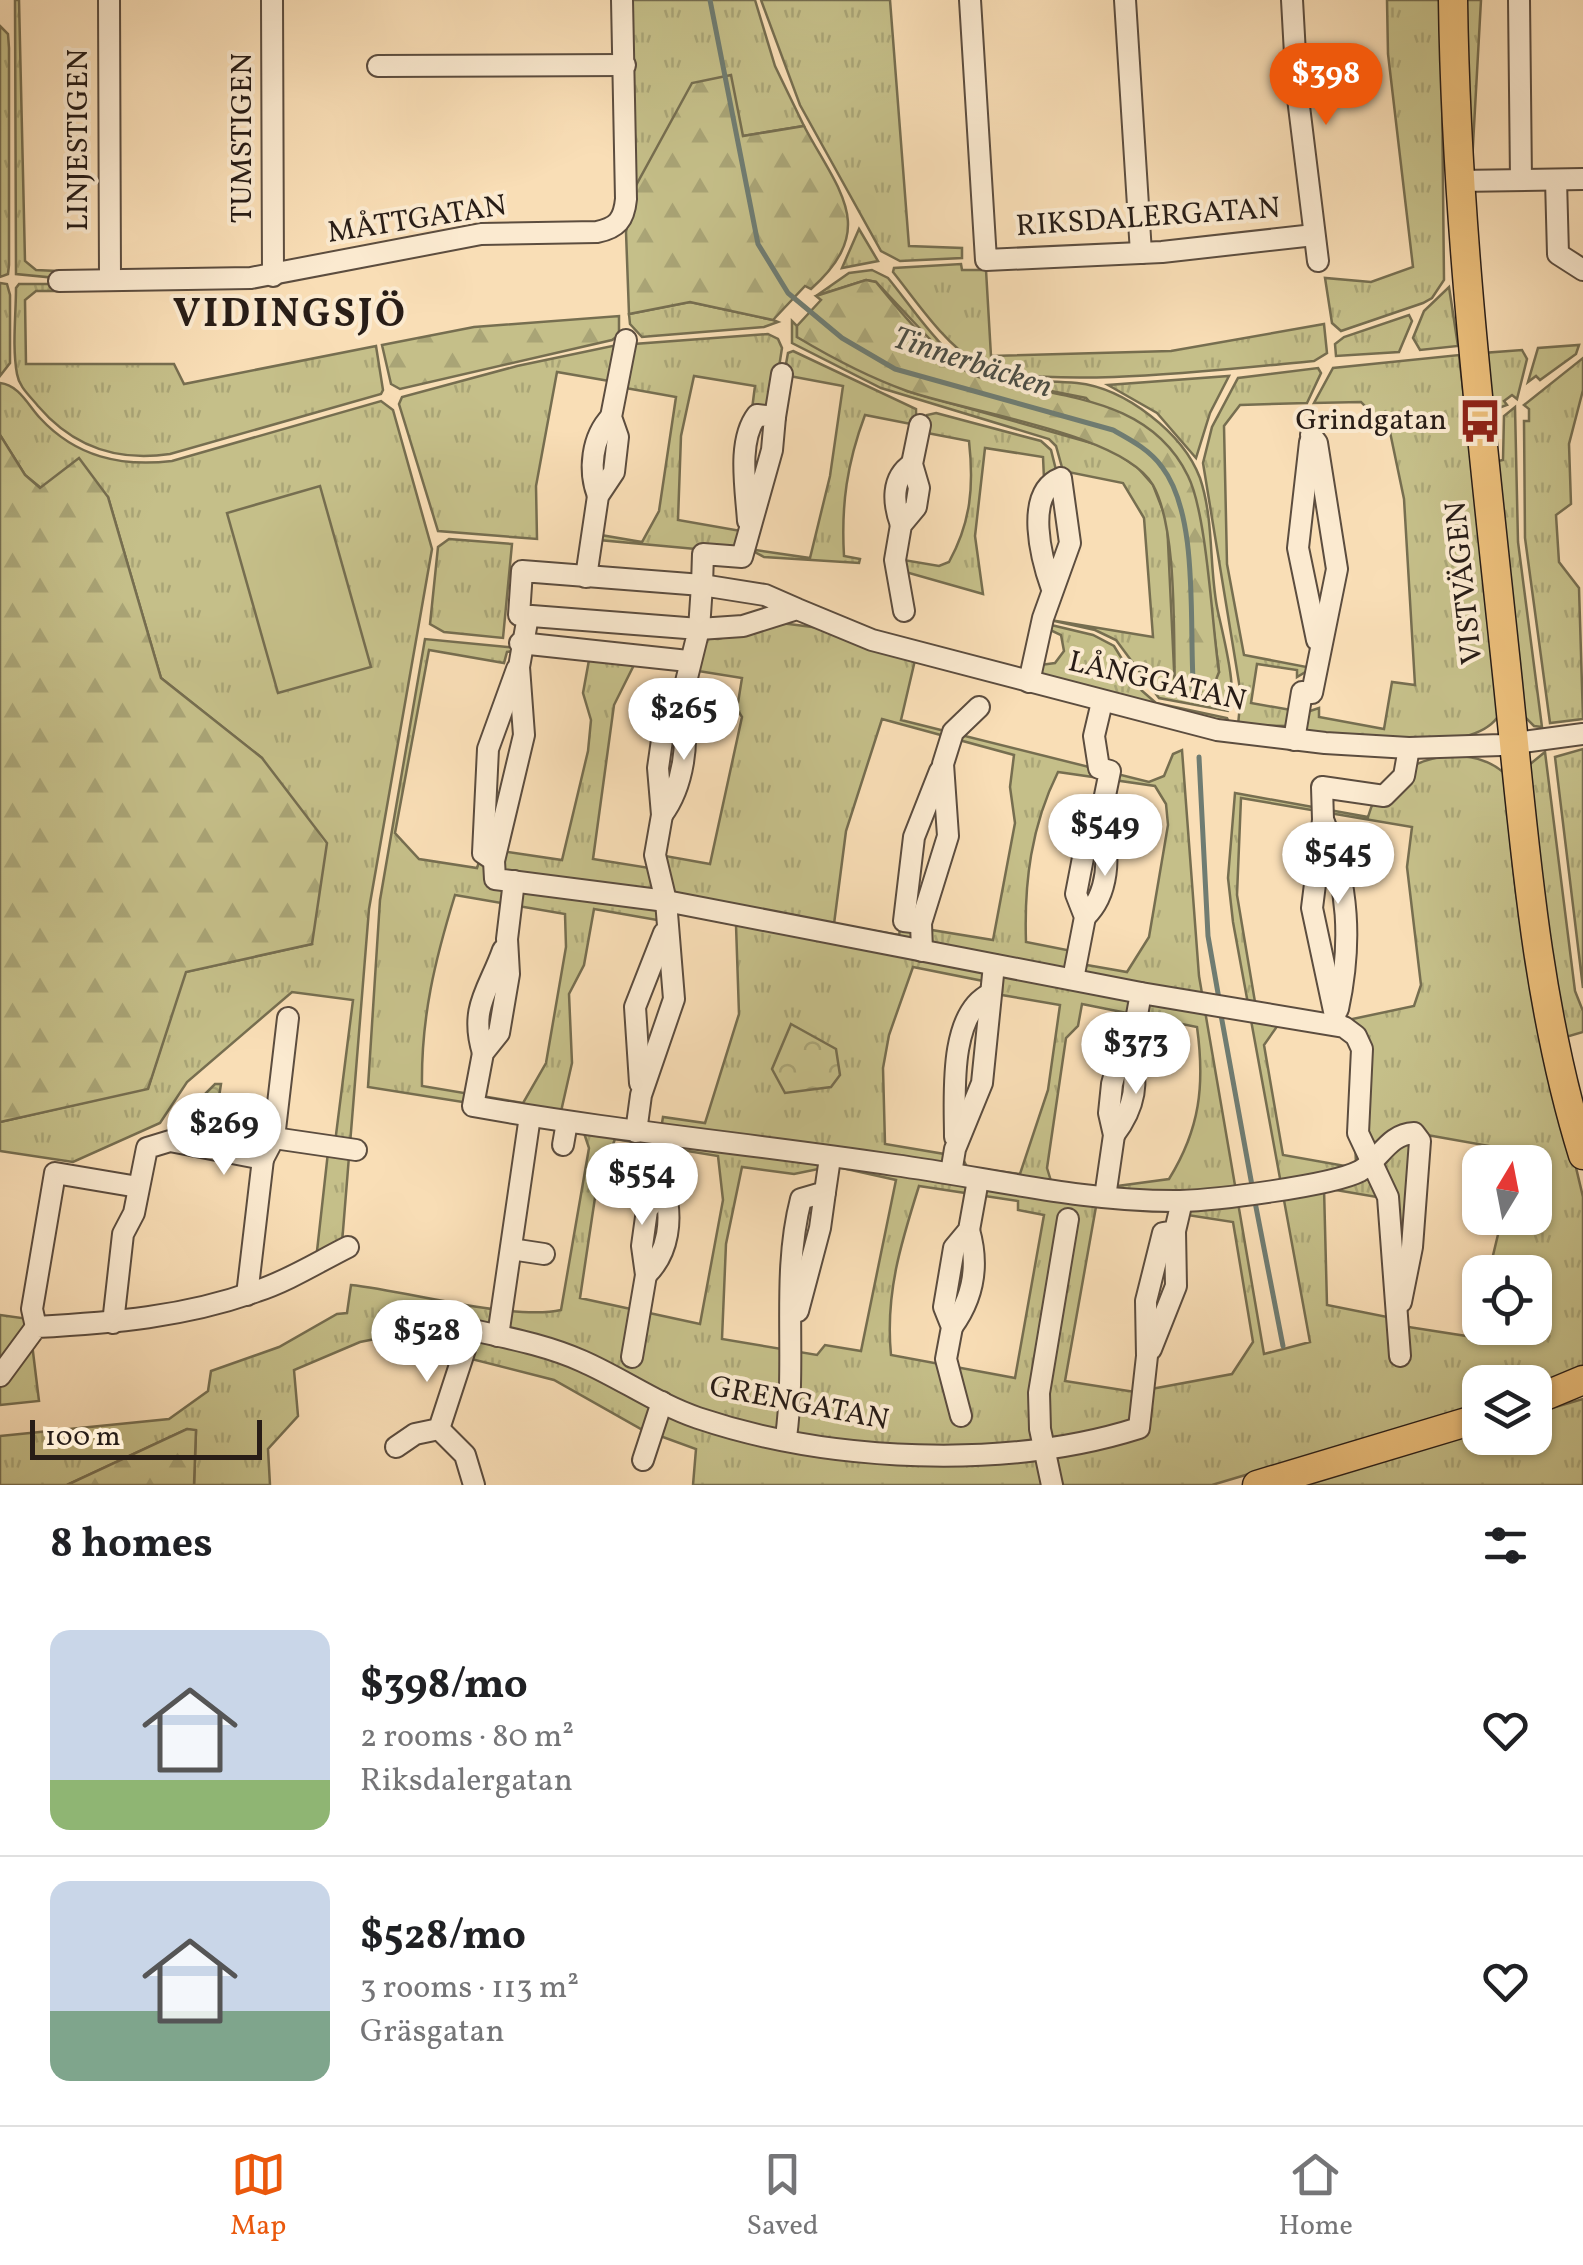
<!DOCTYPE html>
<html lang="en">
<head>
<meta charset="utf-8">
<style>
  :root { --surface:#fff; --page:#f2f2f2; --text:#202124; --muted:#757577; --line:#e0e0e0; --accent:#ea580c }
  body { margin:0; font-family:Vollkorn,serif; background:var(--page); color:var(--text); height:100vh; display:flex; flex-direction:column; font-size:38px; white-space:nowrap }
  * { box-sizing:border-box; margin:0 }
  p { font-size:32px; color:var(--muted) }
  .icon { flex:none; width:55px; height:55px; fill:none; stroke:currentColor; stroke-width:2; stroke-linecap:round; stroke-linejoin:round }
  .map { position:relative; height:1485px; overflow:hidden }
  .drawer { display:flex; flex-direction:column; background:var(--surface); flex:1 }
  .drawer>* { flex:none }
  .needle { width:65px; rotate:10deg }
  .tools { position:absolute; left:1462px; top:1145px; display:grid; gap:20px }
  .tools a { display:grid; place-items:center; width:90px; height:90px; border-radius:20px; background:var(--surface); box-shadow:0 2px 8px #0004; font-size:50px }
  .scale { position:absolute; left:30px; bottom:25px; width:232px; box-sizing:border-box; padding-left:10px; border:5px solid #281d17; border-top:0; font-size:28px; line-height:35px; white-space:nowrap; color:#281d17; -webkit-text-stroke:8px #fbead0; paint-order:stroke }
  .price { position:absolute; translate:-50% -85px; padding:0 22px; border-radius:35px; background:#fff; color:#222; font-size:32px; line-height:65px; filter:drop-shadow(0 2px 5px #0008) }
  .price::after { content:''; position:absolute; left:50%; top:60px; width:30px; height:22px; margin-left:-15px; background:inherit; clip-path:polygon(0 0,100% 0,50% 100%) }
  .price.current { background:var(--accent); color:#fff }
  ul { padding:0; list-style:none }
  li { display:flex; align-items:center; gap:30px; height:250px; padding:0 50px }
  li+li { border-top:2px solid var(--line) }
  li span { display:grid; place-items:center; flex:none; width:280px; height:200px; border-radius:20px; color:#555 }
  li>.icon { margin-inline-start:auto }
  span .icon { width:120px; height:120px; fill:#fffc; stroke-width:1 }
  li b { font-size:42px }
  h2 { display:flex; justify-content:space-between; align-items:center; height:120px; padding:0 50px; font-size:42px }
  .tabs { display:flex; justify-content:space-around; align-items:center; height:140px; border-top:2px solid var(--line); background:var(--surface); font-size:28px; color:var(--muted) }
  .tabs a { display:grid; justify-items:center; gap:5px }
  .tabs .current { color:var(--accent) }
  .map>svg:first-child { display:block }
  .grass { fill:url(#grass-tufts); stroke:#766e50; stroke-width:2.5; fill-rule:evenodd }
  .forest { fill:url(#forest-firs); stroke:#766e50; stroke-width:2.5 }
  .park { fill:url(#park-crowns); stroke:#766e50; stroke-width:2.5 }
  .pitch { fill:#c5bf89; stroke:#766e50; stroke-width:2.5 }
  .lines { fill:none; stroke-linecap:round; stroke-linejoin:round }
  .stream { stroke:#6f7c72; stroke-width:5 }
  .minor-casing { stroke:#5c4d3f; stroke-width:24 }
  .major-casing { stroke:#281d17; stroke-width:31 }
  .minor { stroke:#fbead0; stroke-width:20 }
  .major { stroke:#ecbf7b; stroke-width:28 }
  .labels { text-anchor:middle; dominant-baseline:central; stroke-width:8; stroke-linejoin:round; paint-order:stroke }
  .street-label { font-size:30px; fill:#281d17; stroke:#fbead0 }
  .poi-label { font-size:30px; fill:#281d17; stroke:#fbead0; text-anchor:end }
  .water-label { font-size:32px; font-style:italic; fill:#4b4d45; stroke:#fbead0 }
  .district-label { font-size:40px; font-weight:bold; letter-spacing:2.5px; fill:#281d17; stroke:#fbead0 }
</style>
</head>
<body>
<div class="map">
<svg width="1583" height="1485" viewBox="0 0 1583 1485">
  <defs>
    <pattern id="grass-tufts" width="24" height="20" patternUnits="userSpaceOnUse" patternTransform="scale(2.5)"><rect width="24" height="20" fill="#c5bf89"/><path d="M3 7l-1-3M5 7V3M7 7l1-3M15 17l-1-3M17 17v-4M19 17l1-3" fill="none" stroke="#a9a476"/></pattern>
    <pattern id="forest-firs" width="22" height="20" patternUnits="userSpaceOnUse" patternTransform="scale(2.5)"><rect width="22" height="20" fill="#c5bf89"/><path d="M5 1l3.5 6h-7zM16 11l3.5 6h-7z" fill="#a9a476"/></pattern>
    <pattern id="park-crowns" width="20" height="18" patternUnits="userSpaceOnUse" patternTransform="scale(2.5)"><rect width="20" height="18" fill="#c5bf89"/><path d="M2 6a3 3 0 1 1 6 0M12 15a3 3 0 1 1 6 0" fill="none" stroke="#a9a476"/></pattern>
  </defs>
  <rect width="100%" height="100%" fill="#f9deb6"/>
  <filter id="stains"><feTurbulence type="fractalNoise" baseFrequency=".002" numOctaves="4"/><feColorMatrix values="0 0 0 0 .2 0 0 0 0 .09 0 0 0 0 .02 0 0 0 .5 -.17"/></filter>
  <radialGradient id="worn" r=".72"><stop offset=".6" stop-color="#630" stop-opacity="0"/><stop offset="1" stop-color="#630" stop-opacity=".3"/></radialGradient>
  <!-- grass -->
  <g class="grass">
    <polygon points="15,0 19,0 25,261 36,270 57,271 57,278 16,274"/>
    <polygon points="630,0 755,0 775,66 804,126 743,136 633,191"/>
    <polygon points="761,0 890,0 909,246 962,248 962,258 900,261 881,251 800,105"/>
    <polygon points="1387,0 1441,0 1444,280 1432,298 1423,303 1341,331 1332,323 1325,278 1371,282 1413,267 1388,54"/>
    <polygon points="1465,0 1481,0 1472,163"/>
    <polygon points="0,26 8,34 9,48 9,265 8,274 0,277"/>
    <polygon points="859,229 878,261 842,268"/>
    <path d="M961,264L962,270H986L991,356L1171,351L1324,324L1327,353L1314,361C1247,367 1029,394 977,363C943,342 917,302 893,272L894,268Z"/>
    <path d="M872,270L888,278C913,308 942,356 978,371C1008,384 1045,380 1077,383C1125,388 1183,433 1200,478C1214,520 1209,564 1217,607C1221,628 1240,696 1228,711L1159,698L1116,640L1095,630L1050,620L1153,637L1144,518L1123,483L1063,471L1056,446L1049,439L881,388L792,343V321L797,326V337L907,391L1109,448L1138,468L1153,485L1167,521L1175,690L1219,672L1200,523L1086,398L971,375L941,351L876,282L866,280L816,296L849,273Z"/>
    <polygon points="0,283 7,284 10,295 10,363 0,376"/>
    <path d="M19,284H57V291H36L25,300L26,364H174L184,384L376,346L383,390L381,394L170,454C117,462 73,447 38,406C30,396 19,387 17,374C12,347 16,315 16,288Z"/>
    <polygon points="1449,287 1458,346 1420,350 1413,338 1424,311"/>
    <polygon points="690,302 773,320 778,322 764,327 653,336 642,337 630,324 629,314"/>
    <polygon points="1409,315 1412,321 1399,352 1336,356 1335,344 1344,337"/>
    <polygon points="768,334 778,339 782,348 772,412 752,409 755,386 694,376 681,436 678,520 741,531 739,545 728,552 599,540 595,534 642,542 659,511 676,397 620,387 634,344"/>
    <polygon points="617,345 615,382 557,372 536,486 537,539 438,531 399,404 402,397 517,366"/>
    <polygon points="1579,345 1576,354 1540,380 1536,376 1528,382 1538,348"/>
    <polygon points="1522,350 1527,359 1517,399 1512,395 1504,401 1507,405 1493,410 1483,353"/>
    <path d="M793,351L916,409V425L865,415C847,463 841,505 844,556L860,559L859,563L764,557L749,549L810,558L830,476L843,386L784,375L788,353Z"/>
    <path d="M1459,355L1501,711C1480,760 1350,737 1306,731L1307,712L1319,708V717L1384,729L1392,682L1415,685L1404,499L1390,432L1361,402L1314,403L1333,368Z"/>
    <polygon points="1583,358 1583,390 1569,444 1571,504 1556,515 1559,562 1579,588 1583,719 1550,723 1525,538 1524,421 1529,421 1529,409 1524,405"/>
    <polygon points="1318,368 1321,373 1307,403 1240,405 1224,426 1227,564 1244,655 1312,668 1297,677 1297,670 1257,664 1251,703 1291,710 1287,726 1238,725 1241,695 1203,463 1212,427 1238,378"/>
    <polygon points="1229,376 1210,413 1196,458 1157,413 1108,385"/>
    <path d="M0,383C19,385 28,405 40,418C76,457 121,467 172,461L381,401L393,410L432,549L369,909L342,1243L316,1260L328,1152L336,1135L353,1000L292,992L187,1082L160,1123L73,1162L0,1151V1122L148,1088L185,972L312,944L262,758L161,678L108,497L41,488L25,475L0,435Z"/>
    <polygon points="1515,407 1518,542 1542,727 1534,726 1522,714 1498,461 1503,460 1504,416"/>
    <path d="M936,413L1041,441L1051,450L1057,474L1044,479L1043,457L985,448L975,536L983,594L902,571L898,559L939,566L949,562C971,522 974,486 969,441L922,432L927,415Z"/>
    <polygon points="449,539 512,544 503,638 444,632 430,624 438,547"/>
    <path d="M781,623L820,628L915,660L901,720L1149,782L1164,776L1173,754L1182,750L1199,976L1264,1354L1310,1342L1233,922L1228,878L1235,793L1368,817C1381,764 1460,736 1503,772L1516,893L1536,1000L1583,1197V1373L1535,1389V1382H1480V1405L1212,1485H693L696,1449L641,1429L554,1380L385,1337L360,1342L294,1370L298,1416L268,1449L270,1485H194L196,1431L187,1429L67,1485H0V1436L169,1419L208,1391L211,1371L279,1347L337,1314L347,1313L351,1285C408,1291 513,1321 561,1310L589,1148L583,1130L558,1117L368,1087L380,900L425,639L691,665L704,638L718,639ZM529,649L589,660L583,693L591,720L588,751L562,860L501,851L480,859L477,868L419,859L395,833L429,650L504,663L507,652ZM636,661L742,678L737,709L742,717L710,864L660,855L649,868L593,859L614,705ZM882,719L1014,755L1010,787L1015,823L993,940L901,925L899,935L834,924L846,831ZM1058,772L1155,786L1166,804L1168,825L1149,937L1127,972L1081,964L1082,953L1026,942C1024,883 1031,826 1058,772ZM1241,798L1412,827L1407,867L1421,985L1414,1006L1343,1021L1256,1008L1237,895ZM455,895L565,914L566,947L546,1063L523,1103L422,1086C421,1017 435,960 455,895ZM594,909L657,920L672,912L736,925L739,1014L705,1123L663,1117L661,1129L560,1116L572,1063L569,994L584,965ZM913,967L983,981L996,994L1060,1005L1048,1090L1020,1174L967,1167L962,1157L885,1144L883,1068L889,1035ZM1082,1004L1197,1027C1205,1085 1200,1129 1169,1179L1095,1189L1051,1181L1047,1168L1066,1038L1078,1026ZM1278,1025L1351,1038L1356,1164L1345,1166L1283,1155L1264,1045ZM1427,1135L1495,1147L1498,1162H1535V1218H1502L1489,1272H1535V1328H1480V1311L1473,1337L1402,1326ZM615,1139L718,1156L723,1200L700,1324L580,1298L596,1191ZM833,1166L896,1180L861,1351L825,1345L817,1355L722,1339L726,1244L742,1167L794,1174ZM919,1186L1018,1201V1210L1044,1215L1015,1378L891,1355C885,1294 901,1243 919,1186ZM1324,1188L1383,1198L1392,1318L1327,1305ZM1097,1201L1233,1222L1253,1342L1232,1374L1135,1392L1065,1381Z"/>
    <polygon points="1047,624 1093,635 1114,646 1141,690 1156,703 1227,718 1230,724 1043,679 1040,665 1055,663 1064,651 1061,635 1046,628"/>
    <polygon points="1583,749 1583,988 1555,757"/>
    <polygon points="1545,752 1575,991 1583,1011 1583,1032 1566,1037 1551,972 1529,765"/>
    <polygon points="0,1315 29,1319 39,1401 0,1405"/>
    <polygon points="1583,1399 1583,1485 1299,1485 1480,1430 1480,1438 1535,1438 1535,1413"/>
  </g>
  <!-- forest -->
  <g class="forest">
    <path d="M731,75L743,136L804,126C839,192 879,228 811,289L805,286L773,320L690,302L629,314L626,232L633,191L692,83Z"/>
    <path d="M866,280L876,282C902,314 934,353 969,373C981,380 999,382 1013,385C1081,399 1154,406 1188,476C1207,514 1212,625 1219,672L1210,695L1182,697L1175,690C1173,637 1178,530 1153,485C1123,433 966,412 907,391C868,377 832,358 797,337V326L821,300L816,296Z"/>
    <polygon points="619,316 619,335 612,340 400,389 391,384 382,345 474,327"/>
    <polygon points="0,435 25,475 40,488 79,458 108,497 161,678 262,758 327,843 312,944 186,972 148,1089 0,1122"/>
    <polygon points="187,1429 196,1430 194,1485 67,1485"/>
  </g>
  <!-- park -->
  <g class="park">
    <polygon points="791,1024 836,1049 840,1075 831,1087 785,1093 772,1069"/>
    <polygon points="215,1084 221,1084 212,1143 184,1138 173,1126"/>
  </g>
  <!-- pitch -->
  <polygon class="pitch" points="320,486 371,667 278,693 227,513"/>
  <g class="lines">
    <!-- stream -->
    <g class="stream">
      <path d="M710,0L758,244L788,293L842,338L895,369L1113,430C1131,440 1150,450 1162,467C1201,518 1188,632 1194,696"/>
      <polyline points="1199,757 1208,936 1219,999"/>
      <polyline points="1221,1015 1253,1191"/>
      <polyline points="1255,1202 1283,1346"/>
    </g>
    <!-- minor casing -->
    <g class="minor-casing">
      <g id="minor">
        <polyline points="109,0 110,280"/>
        <polyline points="272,0 273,276"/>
        <polyline points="970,0 986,260 1162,252 1314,235"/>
        <polyline points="1125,0 1141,253"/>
        <polyline points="1292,0 1297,90 1318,261"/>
        <polyline points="1519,0 1521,180"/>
        <polyline points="378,66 625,65"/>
        <polyline points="1556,180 1558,254 1583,270"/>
        <polyline points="1458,181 1583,179"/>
        <path d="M59,281L251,278L481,234L597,232C617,228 624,220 626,199L622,0"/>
        <polyline points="775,417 782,374"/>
        <polyline points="1310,442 1298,548 1317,640"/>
        <path d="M598,496C588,470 592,437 611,417"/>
        <path d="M901,525C893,503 891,478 912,464"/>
        <polyline points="586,577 598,496 614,472 618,437 611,417 626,340"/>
        <polyline points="797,609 765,595 702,585 699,629 743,626 797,609 872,640 1217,730 1325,743 1409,748 1501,745 1583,734"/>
        <polyline points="904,611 895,560 901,525 916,507 919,488 912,464 920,425"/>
        <polyline points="528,616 519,667 524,735 494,861 495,879 666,901 1141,993 1344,1027 1356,1036 1362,1049 1358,1133 1388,1197 1400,1356"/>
        <polyline points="520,643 688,661"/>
        <path d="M1029,682L1043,618L1070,543L1061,478C1023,493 1042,561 1052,589"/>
        <polyline points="1294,740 1302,692 1312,693 1337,569 1317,443 1311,435"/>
        <path d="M662,815C683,787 691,739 680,706"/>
        <path d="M1324,822C1349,884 1352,944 1338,1009"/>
        <polyline points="489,857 483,853 488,749 517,669"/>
        <path d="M514,881L507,939L509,974L499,1033L483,1053L473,1106C613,1131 754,1144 894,1165C990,1178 1083,1202 1180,1201C1215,1200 1331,1186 1360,1171C1380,1160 1388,1134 1414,1133L1420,1141L1412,1247L1401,1302"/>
        <path d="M1085,917C1108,895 1112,854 1099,825"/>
        <polyline points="921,923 904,921 914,837 940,771"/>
        <polyline points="922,951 921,923 948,836 943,764 953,732 979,707"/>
        <polyline points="1073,979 1085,917 1076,894 1087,837 1099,825 1110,771 1099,768 1094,736 1102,702"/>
        <polyline points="1337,1025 1312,908 1323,820 1322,787 1384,796 1404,776 1409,748"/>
        <path d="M483,1053C469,1007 489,990 503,950"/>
        <polyline points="640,1083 635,1007 664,933"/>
        <path d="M636,1132L641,1095L674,999L666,901L655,855L662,815L658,768L663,733L680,706L699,629L519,615L522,571L702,585L703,554L742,557L772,450L775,417L757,415C737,441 746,489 748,521"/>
        <path d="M1114,1135C1136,1106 1138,1083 1131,1048"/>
        <path d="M955,1137C955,1098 948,1014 990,994"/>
        <polyline points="274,1138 356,1150"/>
        <polyline points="563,1145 567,1122"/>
        <polyline points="951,1173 955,1149 982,1083 994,965"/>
        <polyline points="1105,1197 1114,1135 1109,1113 1112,1084 1117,1066 1131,1048 1141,993"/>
        <polyline points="511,1249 544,1254"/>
        <path d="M646,1275C669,1253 673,1218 664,1188"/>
        <polyline points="247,1295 263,1159"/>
        <polyline points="798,1311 820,1228 825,1192"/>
        <polyline points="113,1323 123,1234 134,1213 147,1148 170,1141 263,1159 274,1138 288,1018"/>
        <path d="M443,1323C489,1335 537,1341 582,1361C621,1378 657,1404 698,1418C829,1462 1007,1470 1139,1428L1147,1356L1146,1301L1163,1233L1175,1231L1182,1201"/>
        <polyline points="36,1327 32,1309 55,1173 138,1187"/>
        <path d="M952,1327C974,1297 979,1265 969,1230"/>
        <polyline points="498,1336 530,1116"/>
        <polyline points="1151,1349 1176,1286 1175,1231"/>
        <polyline points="632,1357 646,1275 642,1246 647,1210 664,1188 670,1137"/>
        <path d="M0,1376L36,1327C112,1323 185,1317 257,1291C288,1281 318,1262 348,1247"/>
        <polyline points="961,1416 946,1359 952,1327 944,1307 954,1248 969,1230 978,1180"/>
        <polyline points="439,1429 465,1455 474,1485"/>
        <path d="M786,1437C797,1358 781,1276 801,1199L825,1192L830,1158"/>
        <polyline points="396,1447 415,1434 439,1429 471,1331"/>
        <polyline points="643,1460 662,1402"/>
        <polyline points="1052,1485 1040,1429 1039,1393 1068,1219"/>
      </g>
    </g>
    <!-- major casing -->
    <g class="major-casing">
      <g id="major">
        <path d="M1453,0C1456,220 1482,437 1505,655C1523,822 1533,994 1583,1155"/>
        <polyline points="1535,1400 1583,1380"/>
        <polyline points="1257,1485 1480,1418"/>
      </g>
    </g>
    <!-- minor -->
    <use href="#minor" class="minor"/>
    <!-- major -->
    <use href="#major" class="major"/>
  </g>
  <!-- icons -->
  <defs>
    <g id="bus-bare" transform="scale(3.45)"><path d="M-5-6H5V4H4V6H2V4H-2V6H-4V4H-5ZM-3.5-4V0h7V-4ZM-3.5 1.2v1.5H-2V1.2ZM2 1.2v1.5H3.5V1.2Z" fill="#8f2418" stroke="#fbead0" stroke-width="2.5" paint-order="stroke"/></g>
  </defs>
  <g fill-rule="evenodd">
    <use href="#bus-bare" x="1480" y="421"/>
  </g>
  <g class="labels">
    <!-- street labels -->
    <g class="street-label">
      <text transform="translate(243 138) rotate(-90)">TUMSTIGEN</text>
      <text transform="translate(79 140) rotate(-90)">LINJESTIGEN</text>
      <text transform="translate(1148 218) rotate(-4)">RIKSDALERGATAN</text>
      <text transform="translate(417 220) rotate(-9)">MÅTTGATAN</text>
      <text transform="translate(1465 583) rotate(-96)">VISTVÄGEN</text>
      <text transform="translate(1157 682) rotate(13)">LÅNGGATAN</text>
      <text transform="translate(799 1404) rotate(11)">GRENGATAN</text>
    </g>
    <!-- poi labels -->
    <g class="poi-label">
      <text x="1447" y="421">Grindgatan</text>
    </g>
    <!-- water labels -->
    <g class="water-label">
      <text transform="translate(972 364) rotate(18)">Tinnerbäcken</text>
    </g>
    <!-- district labels -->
    <g class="district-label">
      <text x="290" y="316">VIDINGSJÖ</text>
    </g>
  </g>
  <rect width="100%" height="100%" filter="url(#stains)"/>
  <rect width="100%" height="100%" fill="url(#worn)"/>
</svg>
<div class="tools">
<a><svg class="needle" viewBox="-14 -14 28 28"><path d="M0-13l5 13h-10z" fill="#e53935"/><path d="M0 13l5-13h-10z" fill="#757577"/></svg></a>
<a><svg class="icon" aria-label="locate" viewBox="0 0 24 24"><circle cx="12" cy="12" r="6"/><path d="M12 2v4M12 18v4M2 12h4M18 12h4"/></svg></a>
<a><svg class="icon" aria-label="layers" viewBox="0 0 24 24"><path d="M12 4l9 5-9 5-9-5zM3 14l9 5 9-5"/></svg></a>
</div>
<div class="scale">100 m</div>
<b class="price current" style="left:1326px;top:128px">$398</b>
<b class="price" style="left:684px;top:763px">$265</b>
<b class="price" style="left:1105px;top:879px">$549</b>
<b class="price" style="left:1338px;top:907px">$545</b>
<b class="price" style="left:1136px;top:1097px">$373</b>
<b class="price" style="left:224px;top:1178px">$269</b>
<b class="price" style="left:642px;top:1228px">$554</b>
<b class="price" style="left:427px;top:1385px">$528</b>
</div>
<section class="drawer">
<h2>8 homes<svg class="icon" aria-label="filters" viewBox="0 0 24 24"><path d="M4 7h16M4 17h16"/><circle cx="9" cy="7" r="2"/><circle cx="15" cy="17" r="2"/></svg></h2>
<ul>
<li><span style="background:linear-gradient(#c9d6e8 75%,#8fb573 0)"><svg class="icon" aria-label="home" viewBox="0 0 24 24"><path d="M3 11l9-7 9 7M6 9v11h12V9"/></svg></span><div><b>$398/mo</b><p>2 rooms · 80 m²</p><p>Riksdalergatan</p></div><svg class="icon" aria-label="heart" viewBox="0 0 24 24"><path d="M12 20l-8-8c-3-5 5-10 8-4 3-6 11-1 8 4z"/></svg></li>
<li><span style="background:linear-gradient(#c9d6e8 65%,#7fa58c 0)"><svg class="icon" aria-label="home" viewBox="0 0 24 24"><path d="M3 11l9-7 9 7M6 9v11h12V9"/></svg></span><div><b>$528/mo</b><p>3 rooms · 113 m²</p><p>Gräsgatan</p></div><svg class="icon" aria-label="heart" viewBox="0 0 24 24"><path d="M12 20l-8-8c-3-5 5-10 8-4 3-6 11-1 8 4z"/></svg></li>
</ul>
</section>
<nav class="tabs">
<a class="current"><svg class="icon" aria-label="map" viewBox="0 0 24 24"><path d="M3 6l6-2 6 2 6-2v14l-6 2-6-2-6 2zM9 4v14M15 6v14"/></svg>Map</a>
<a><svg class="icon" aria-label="saved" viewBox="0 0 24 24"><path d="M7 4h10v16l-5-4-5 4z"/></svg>Saved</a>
<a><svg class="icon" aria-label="home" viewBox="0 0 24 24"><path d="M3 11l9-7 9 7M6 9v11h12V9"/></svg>Home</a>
</nav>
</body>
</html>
